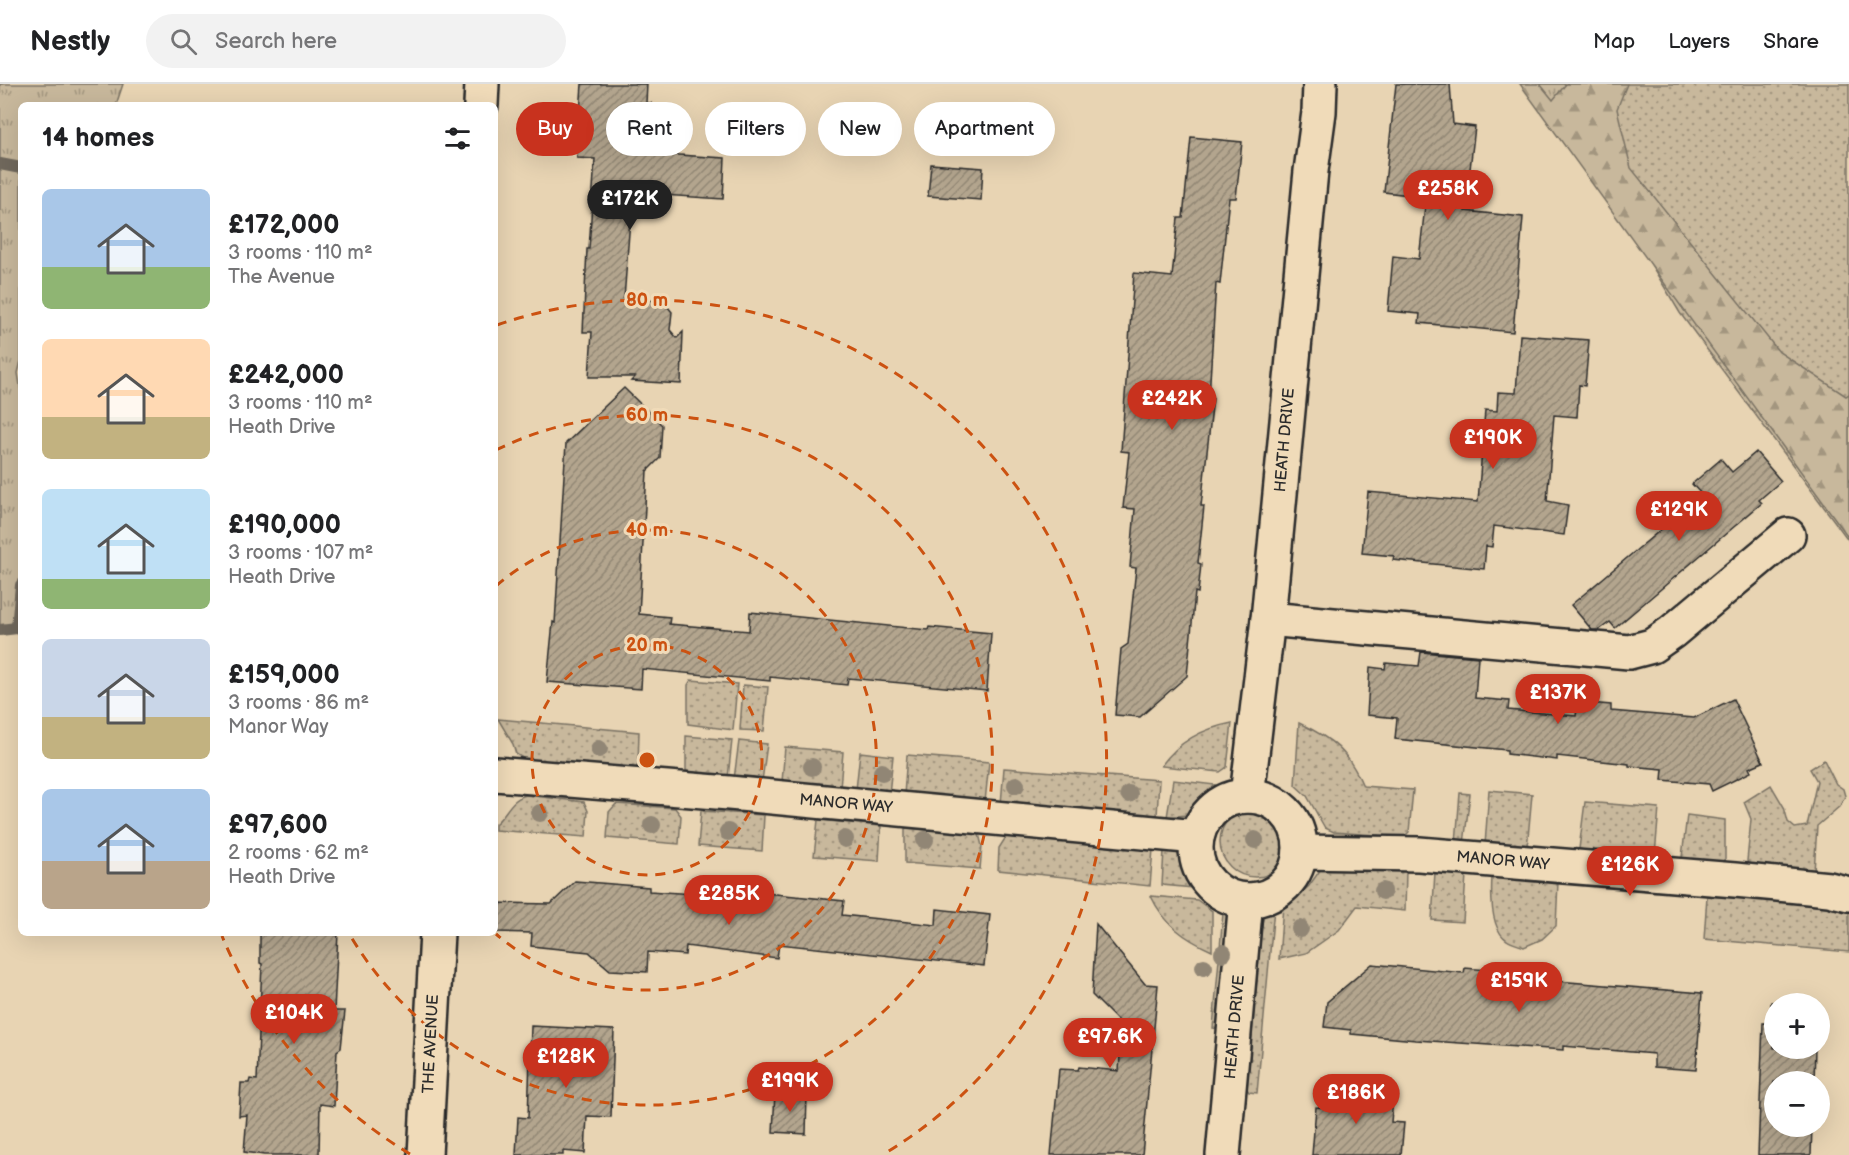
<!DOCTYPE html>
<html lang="en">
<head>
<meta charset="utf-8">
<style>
  :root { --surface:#fff; --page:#f2f2f2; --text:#202124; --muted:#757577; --line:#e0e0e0; --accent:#c8321e }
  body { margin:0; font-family:"Balsamiq Sans",sans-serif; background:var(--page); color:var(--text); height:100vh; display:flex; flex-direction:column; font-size:22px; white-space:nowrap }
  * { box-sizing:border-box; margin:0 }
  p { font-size:20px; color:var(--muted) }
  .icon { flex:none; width:33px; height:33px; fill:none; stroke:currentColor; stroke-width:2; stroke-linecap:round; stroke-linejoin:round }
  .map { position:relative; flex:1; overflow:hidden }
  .drawer { position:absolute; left:18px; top:18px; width:480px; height:834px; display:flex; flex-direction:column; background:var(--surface); border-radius:9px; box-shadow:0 6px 24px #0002 }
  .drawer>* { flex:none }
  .hud { position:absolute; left:516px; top:18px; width:570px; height:54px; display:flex; gap:12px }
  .fabs { position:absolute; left:1764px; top:909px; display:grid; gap:12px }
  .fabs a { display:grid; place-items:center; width:66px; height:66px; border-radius:50%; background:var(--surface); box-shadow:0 6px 24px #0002; font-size:30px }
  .price { position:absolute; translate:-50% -51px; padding:0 14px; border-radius:21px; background:var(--accent); color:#fff; font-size:20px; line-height:39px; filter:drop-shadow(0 2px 3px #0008) }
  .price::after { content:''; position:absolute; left:50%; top:36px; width:18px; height:14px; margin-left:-9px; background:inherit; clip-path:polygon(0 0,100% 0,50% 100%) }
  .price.on { background:#222; color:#fff }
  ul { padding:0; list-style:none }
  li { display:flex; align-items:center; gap:18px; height:150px; padding:0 24px }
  li span { display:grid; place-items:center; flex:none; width:168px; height:120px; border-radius:9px; color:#555 }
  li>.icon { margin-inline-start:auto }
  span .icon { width:72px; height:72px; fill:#fffc; stroke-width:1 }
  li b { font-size:26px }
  h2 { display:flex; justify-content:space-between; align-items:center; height:72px; padding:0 24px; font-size:26px }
  .tag { padding:0 21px; border-radius:27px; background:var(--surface); box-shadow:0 6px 24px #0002; font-size:21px; line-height:54px }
  .tag.on { background:var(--accent); color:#fff }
  header { display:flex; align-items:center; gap:36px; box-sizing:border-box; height:84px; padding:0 30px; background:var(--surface); border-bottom:2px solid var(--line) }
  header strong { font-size:28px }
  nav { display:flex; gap:33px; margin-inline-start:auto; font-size:21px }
  .search { width:420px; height:54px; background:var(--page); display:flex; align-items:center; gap:15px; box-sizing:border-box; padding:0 21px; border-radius:33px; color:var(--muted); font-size:22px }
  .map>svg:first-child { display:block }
  .grass { fill:url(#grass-dots); stroke:#7a7264; stroke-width:1.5 }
  .forest { fill:url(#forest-firs); stroke:#7a7264; stroke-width:1.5 }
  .park { fill:url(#park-tufts); stroke:#7a7264; stroke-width:1.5 }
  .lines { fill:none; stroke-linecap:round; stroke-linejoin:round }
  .stream { stroke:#6f685c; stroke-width:12 }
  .building { fill:url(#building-hatch); stroke:#2b2b2b; stroke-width:1.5 }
  .minor-casing { stroke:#2b2b2b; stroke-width:38 }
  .minor { stroke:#f0dbb9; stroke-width:33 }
  .tree { fill:#918675 }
  .ring { fill:none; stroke:#cc5211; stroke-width:3; stroke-dasharray:10 8 }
  .labels { text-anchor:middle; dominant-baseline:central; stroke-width:6; stroke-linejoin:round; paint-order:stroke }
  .street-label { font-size:16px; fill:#2b2b2b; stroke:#f0dbb9 }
  .centre { fill:#cc5211; stroke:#f0dbb9; stroke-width:3 }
  .ring-label { font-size:18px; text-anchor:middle; font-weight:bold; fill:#cc5211; stroke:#f0dbb9; stroke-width:6; stroke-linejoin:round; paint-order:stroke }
</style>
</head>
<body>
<header>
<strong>Nestly</strong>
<div class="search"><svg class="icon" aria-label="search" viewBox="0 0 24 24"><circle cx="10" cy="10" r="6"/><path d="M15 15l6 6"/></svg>Search here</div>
<nav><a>Map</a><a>Layers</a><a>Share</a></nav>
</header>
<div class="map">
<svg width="1849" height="1071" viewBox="0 0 1849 1071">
  <defs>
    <pattern id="grass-dots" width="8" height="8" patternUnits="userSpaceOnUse" patternTransform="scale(1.5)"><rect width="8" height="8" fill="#c8b89c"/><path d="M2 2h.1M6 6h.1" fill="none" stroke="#a3967f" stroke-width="1.8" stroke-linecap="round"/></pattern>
    <pattern id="forest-firs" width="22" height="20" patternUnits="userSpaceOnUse" patternTransform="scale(1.5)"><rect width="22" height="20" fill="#c8b89c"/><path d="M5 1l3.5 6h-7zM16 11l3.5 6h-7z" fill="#a3967f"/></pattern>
    <pattern id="park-tufts" width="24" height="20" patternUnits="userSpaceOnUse" patternTransform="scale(1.5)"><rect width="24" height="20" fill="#c8b89c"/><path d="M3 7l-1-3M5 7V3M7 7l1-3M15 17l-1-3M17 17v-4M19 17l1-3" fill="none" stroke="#a3967f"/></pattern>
    <pattern id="building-hatch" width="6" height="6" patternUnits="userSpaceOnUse" patternTransform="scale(1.5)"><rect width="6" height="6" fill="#b3a58e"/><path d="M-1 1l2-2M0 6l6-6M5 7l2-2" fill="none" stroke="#928774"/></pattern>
  </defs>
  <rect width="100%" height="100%" fill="#e8d4b3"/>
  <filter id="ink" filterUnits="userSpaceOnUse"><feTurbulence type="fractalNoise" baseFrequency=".0167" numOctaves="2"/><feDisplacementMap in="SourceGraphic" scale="12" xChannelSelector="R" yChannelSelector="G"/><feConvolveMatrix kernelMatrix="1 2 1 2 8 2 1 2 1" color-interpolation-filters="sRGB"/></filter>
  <g filter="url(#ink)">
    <!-- grass -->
    <g class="grass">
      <polygon points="1566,0 1849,0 1849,457 1680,229 1553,16"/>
      <polygon points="691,596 737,600 733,646 688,640 688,601"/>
      <polygon points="743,601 768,603 764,647 740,646"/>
      <polygon points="498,635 639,648 638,681 634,687 529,678 516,670 513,660"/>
      <path d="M1232,639L1227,683L1220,688L1161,682C1179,657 1202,645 1232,639Z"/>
      <path d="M1299,639C1333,655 1348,667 1363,702L1413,706L1409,748L1404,753L1334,748L1325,744L1307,712L1295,701Z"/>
      <polygon points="686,652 732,656 728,694 686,691"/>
      <polygon points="739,657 767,660 762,697 734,695"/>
      <polygon points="785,663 843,668 840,704 782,698"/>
      <polygon points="860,668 893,672 889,710 856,706"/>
      <polygon points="907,671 989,678 985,718 904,711"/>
      <polygon points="1824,676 1836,700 1843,705 1845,712 1840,722 1817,742 1814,788 1751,783 1747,777 1751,735 1744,718 1771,701 1784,723 1788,738 1795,744 1807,742 1817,697 1810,685"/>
      <polygon points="1004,684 1159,696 1157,732 1001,720"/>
      <polygon points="1173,696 1215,701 1187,731 1167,733"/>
      <polygon points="1489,706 1532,710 1527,765 1485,761"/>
      <polygon points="1460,709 1470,710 1464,760 1456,759"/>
      <path d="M526,711L584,718L588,727L586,753L495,746V740C507,730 510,715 526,711Z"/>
      <polygon points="1585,718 1659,724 1655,771 1652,776 1581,770 1579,765"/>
      <polygon points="616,720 675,724 681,732 679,760 607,754 609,728"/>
      <circle cx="1255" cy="758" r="35"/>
      <polygon points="701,727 764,731 762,767 698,762"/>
      <polygon points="1687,731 1725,736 1725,775 1717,782 1685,779 1682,773"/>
      <polygon points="818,736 881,742 879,777 814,772"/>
      <polygon points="905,744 979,750 982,762 980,785 905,779"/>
      <polygon points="1006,753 1153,765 1150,802 998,786 999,764"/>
      <path d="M1164,766C1195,768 1188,782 1205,805L1162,801Z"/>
      <polygon points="1323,782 1406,786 1405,827 1357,822 1339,846 1306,869 1279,875 1283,821 1296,814 1309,802"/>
      <polygon points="1435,788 1466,790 1463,838 1432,836"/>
      <path d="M1492,793L1558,798L1556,842L1542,855L1524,863C1519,861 1511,859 1507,856C1490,845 1491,810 1492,793Z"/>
      <path d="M1151,812L1197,816L1212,827V867C1185,855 1164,840 1151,812Z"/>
      <polygon points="1707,812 1846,822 1849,823 1849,868 1704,855"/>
      <polygon points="1224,818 1231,821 1219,945 1213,944"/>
      <polygon points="1274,824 1257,1009 1249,1008 1247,1005 1262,839 1264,831"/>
    </g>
    <!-- forest -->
    <polygon class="forest" points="1520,0 1627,0 1617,25 1631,84 1779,268 1846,312 1849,310 1849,454"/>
    <!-- park -->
    <g class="park">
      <polygon points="0,0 123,0 116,21 21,21 21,277 18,289 21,308 21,529 8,543 0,545"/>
      <polygon points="1540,0 1566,0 1553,16"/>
    </g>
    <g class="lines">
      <!-- stream -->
      <g class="stream">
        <polyline points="0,80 21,84"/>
        <polyline points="0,546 17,544 21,501"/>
      </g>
    </g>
    <!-- building -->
    <g class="building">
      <polygon points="582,0 647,0 646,19 651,19 648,69 725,74 723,115 632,109 624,215 663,217 672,228 670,246 677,254 683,248 681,300 631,297 635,293 589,293 592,248 583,248 587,165 589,165 595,75 577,74"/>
      <polygon points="1396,0 1450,0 1453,40 1475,43 1465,127 1523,133 1513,248 1419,239 1420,230 1388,227 1393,172 1419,175 1426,113 1384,108"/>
      <polygon points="1191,53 1242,58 1236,114 1229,114 1220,200 1216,199 1209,313 1213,314 1201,422 1204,422 1198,479 1201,480 1198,509 1195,508 1187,592 1140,633 1115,631 1121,565 1128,560 1136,484 1130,483 1135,425 1123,424 1129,368 1121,367 1134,189 1172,193 1178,134 1183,134"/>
      <polygon points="931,80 983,84 981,116 928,112"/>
      <polygon points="1520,251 1589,256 1585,302 1579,301 1577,333 1554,331 1547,417 1568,421 1564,451 1494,442 1492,463 1486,462 1484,485 1393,476 1394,472 1362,469 1368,408 1478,418 1485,326 1497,327 1498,308 1516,309"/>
      <polygon points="624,304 662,341 660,374 647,387 639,530 670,533 669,540 749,547 750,528 928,546 929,543 991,549 987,607 848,594 847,601 770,593 770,597 642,585 641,605 547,598 553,538 555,539 566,359"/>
      <polygon points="1756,368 1781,397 1759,416 1762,419 1615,544 1610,538 1599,546 1592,546 1571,521 1702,411 1692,400 1721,375 1732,388"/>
      <polygon points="1421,568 1478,573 1475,614 1509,617 1508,626 1576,632 1578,618 1611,621 1611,627 1694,634 1733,615 1763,678 1749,684 1751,688 1712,707 1709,700 1662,696 1663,685 1629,682 1629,680 1557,672 1557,676 1507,670 1507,666 1395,655 1397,634 1367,631 1370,583 1385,585 1386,579 1419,582"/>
      <polygon points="575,797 649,803 649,807 724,812 725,805 844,817 842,831 936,841 937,825 990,831 984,882 779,860 777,874 686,862 685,871 648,868 647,888 610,886 589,868 531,862 532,849 495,848 495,819 551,820"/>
      <polygon points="1096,840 1145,900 1158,901 1142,1071 1051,1071 1059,985 1078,986 1079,983 1119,987 1122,941 1092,911"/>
      <polygon points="260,849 338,849 334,927 345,927 341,964 337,967 334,1022 320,1020 319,1071 264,1071 244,1068 247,1031 239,1032 241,999 249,999 250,995 257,996 262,880 260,879"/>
      <polygon points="1372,880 1464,889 1465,884 1522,889 1521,894 1702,909 1696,986 1654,983 1654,970 1563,962 1563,966 1416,956 1351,950 1351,946 1324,943 1327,918"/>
      <polygon points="1771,918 1806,919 1774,920 1774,964 1815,964 1814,998 1774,998 1774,1042 1812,1042 1811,1071 1758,1071 1763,939 1770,939"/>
      <polygon points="531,942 614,946 611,1033 587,1032 585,1069 563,1067 563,1071 516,1071 518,1033 528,1034"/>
      <polygon points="1325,1004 1373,1008 1373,1013 1393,1015 1391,1038 1404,1039 1401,1071 1312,1071 1316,1023 1323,1024"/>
      <polygon points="775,1008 807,1010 806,1050 773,1048"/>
    </g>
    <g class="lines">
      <!-- minor casing -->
      <g class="minor-casing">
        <g id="minor">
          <polyline points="481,21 482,0"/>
          <polyline points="1268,535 1629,568 1652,562 1672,548 1788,451"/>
          <polyline points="495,690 729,709 1197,753"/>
          <polyline points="1247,712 1268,535 1311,87 1319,28 1320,0"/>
          <circle cx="1248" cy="764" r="52"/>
          <polyline points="1300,768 1419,770 1735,796 1829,805 1849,810"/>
          <polyline points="425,1071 437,849"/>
          <polyline points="1223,1071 1246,816"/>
        </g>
      </g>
      <!-- minor -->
      <use href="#minor" class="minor"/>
    </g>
    <!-- trees -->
    <g class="tree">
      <circle cx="599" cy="665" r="9"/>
      <circle cx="812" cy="683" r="9"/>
      <circle cx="882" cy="688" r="9"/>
      <circle cx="1016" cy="701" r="9"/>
      <circle cx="1129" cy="710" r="9"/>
      <circle cx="540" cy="729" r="9"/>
      <circle cx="652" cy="741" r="9"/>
      <circle cx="728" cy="748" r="9"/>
      <circle cx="845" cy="755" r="9"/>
      <circle cx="925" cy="756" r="9"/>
      <circle cx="1255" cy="756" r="9"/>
      <circle cx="1383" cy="807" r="9"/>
      <circle cx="1300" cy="845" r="9"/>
      <circle cx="1223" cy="869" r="9"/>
      <circle cx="1204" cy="883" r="9"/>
    </g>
  </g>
  <!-- distance rings -->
  <g class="ring">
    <circle cx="647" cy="676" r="115"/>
    <path d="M496 502A230 230 0 1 1 496 850"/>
    <path d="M496 366A345 345 0 1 1 350 851"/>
    <path d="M410 1070A460 460 0 0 1 222 852M497 241A460 460 0 0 1 884 1070"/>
  </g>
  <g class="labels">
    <!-- street labels -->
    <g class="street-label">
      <text transform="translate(1285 356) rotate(-85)">HEATH DRIVE</text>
      <text transform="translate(846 720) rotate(5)">MANOR WAY</text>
      <text transform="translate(1503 777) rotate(5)">MANOR WAY</text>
      <text transform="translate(1235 943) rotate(-85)">HEATH DRIVE</text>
      <text transform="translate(431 960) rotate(-87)">THE AVENUE</text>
    </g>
  </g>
  <circle cx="647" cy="676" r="9" class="centre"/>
  <g class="ring-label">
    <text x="647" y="222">80 m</text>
    <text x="647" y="337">60 m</text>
    <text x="647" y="452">40 m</text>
    <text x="647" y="567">20 m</text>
  </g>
</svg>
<div class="fabs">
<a>+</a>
<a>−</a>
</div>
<b class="price" style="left:1448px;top:137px">£258K</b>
<b class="price on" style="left:630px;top:147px">£172K</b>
<b class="price" style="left:1172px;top:347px">£242K</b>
<b class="price" style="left:1493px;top:386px">£190K</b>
<b class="price" style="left:1679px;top:458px">£129K</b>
<b class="price" style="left:1558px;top:641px">£137K</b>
<b class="price" style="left:1630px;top:813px">£126K</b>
<b class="price" style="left:729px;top:842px">£285K</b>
<b class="price" style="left:1519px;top:929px">£159K</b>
<b class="price" style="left:294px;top:961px">£104K</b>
<b class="price" style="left:1110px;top:985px">£97.6K</b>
<b class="price" style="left:566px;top:1005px">£128K</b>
<b class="price" style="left:790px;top:1029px">£199K</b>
<b class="price" style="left:1356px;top:1041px">£186K</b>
<div class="hud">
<a class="tag on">Buy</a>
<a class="tag">Rent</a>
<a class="tag">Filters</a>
<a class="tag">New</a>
<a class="tag">Apartment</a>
</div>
<section class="drawer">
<h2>14 homes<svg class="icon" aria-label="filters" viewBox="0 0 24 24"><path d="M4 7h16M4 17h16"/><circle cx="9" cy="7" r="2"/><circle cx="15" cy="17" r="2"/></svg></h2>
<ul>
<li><span style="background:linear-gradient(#a9c7e8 65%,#8fb573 0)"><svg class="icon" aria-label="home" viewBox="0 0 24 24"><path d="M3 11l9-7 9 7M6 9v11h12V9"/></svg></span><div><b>£172,000</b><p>3 rooms · 110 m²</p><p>The Avenue</p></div></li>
<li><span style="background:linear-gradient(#ffd9b3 65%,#c2b280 0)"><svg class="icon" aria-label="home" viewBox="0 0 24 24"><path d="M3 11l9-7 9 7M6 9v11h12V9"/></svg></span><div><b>£242,000</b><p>3 rooms · 110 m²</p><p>Heath Drive</p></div></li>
<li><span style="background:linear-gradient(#bfe0f5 75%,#8fb573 0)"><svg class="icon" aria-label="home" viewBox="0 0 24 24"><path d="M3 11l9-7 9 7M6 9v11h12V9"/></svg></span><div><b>£190,000</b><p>3 rooms · 107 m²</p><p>Heath Drive</p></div></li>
<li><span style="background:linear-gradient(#c9d6e8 65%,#c2b280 0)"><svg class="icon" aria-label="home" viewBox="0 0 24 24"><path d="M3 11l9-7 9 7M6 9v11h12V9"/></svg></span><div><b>£159,000</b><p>3 rooms · 86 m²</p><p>Manor Way</p></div></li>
<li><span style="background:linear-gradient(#a9c7e8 60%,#b9a48a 0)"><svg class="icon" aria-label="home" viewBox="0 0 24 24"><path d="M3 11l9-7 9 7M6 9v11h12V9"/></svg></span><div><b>£97,600</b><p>2 rooms · 62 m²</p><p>Heath Drive</p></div></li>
</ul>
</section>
</div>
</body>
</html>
